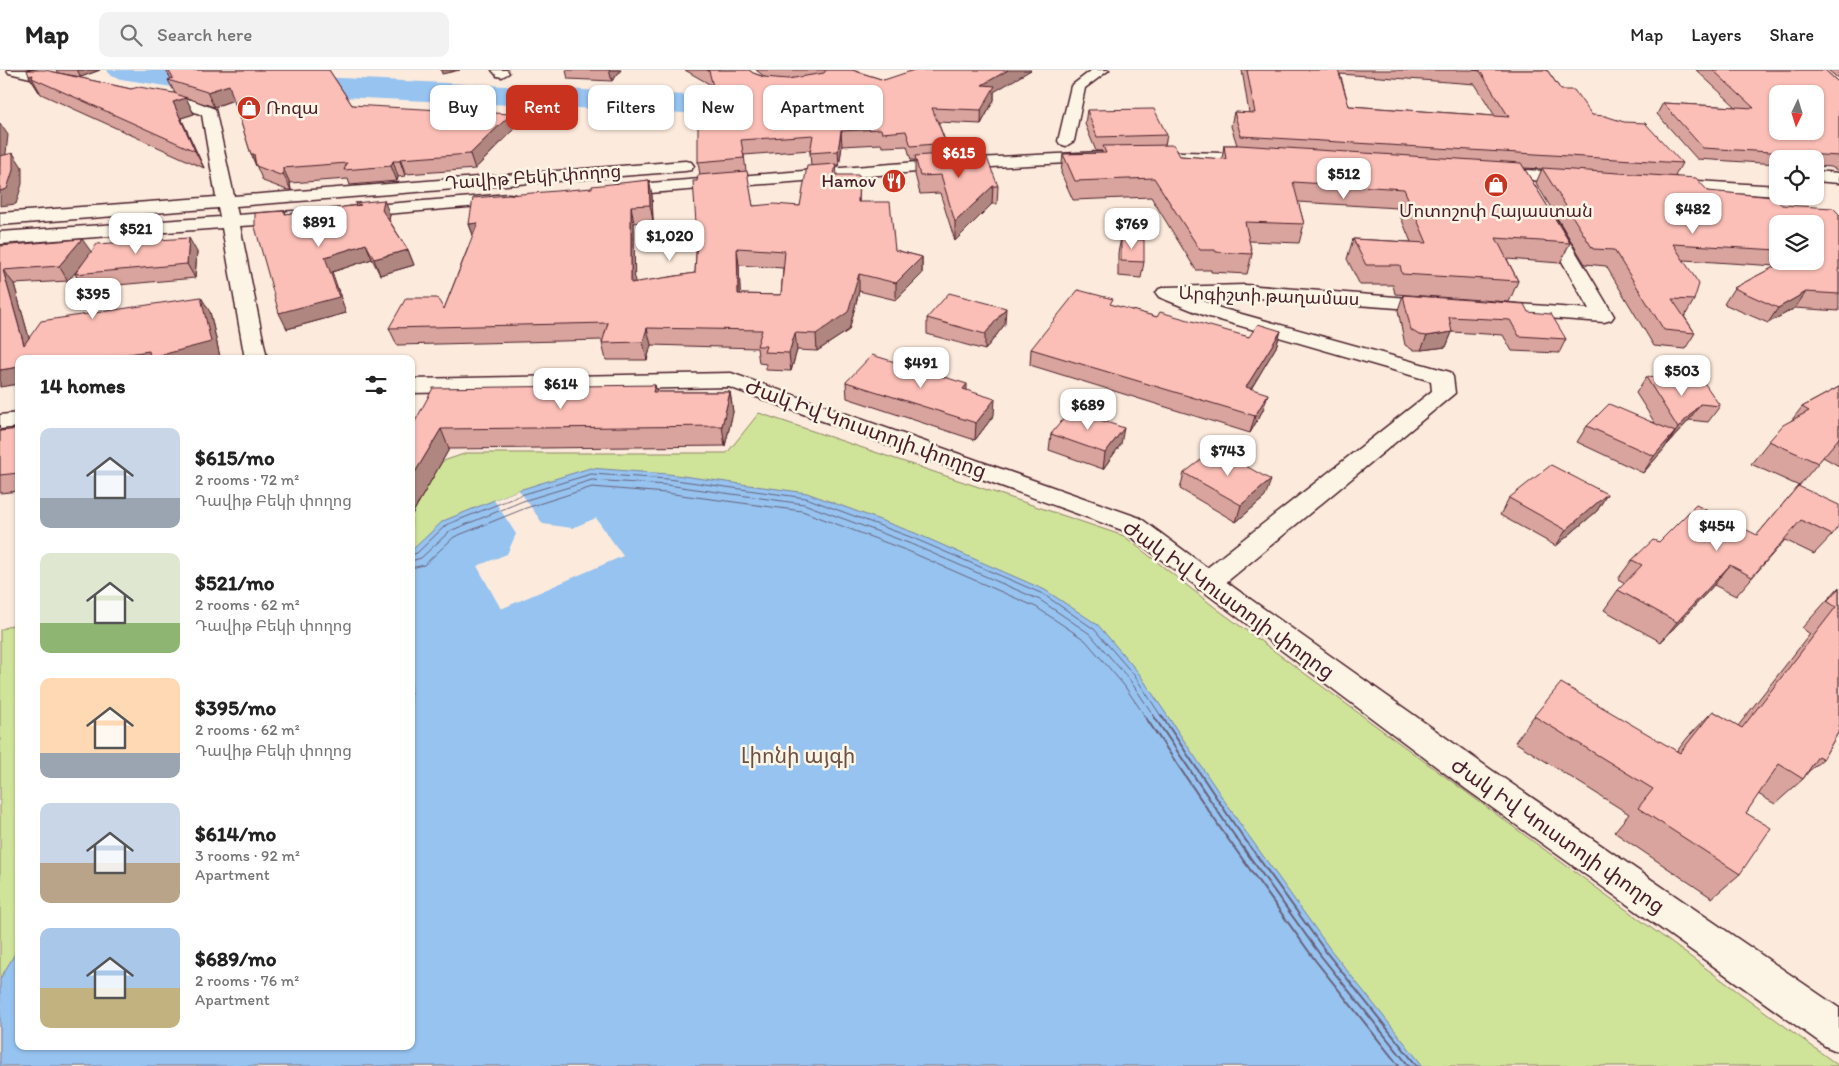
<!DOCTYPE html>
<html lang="en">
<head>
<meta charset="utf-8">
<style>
  :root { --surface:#fff; --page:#f2f2f2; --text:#222; --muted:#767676; --line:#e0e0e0; --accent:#c8321e }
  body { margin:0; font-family:Itim,"Noto Sans Armenian",sans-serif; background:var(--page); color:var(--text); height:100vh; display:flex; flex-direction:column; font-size:19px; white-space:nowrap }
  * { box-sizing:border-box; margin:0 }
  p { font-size:16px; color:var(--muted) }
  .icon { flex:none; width:28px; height:28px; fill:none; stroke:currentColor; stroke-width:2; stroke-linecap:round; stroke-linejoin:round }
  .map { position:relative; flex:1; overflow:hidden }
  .sheet { position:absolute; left:15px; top:285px; width:400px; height:695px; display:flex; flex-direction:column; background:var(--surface); border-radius:10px; box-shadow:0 1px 4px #0004 }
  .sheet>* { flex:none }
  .hud { position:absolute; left:430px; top:15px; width:475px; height:45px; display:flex; gap:10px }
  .needle { width:32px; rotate:184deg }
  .buttons { position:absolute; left:1769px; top:15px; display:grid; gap:10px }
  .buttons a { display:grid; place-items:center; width:55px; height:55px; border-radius:10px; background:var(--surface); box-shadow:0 1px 4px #0004; font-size:25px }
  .price { position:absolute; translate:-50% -42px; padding:0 11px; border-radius:10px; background:#fff; color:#222; font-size:16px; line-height:32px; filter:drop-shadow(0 1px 2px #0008) }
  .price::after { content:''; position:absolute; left:50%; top:30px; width:15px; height:11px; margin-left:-8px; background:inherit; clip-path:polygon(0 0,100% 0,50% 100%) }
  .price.active { background:var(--accent); color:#fff }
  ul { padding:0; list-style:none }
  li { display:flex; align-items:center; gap:15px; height:125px; padding:0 25px }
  li span { display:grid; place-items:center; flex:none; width:140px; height:100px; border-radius:10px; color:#555 }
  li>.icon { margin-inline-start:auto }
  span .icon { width:60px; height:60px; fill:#fffc; stroke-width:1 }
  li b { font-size:21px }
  h2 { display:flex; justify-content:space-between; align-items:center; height:60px; padding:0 25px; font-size:21px }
  .tag { padding:0 18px; border-radius:10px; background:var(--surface); box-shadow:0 1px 4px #0004; font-size:18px; line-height:45px }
  .tag.active { background:var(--accent); color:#fff }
  header { display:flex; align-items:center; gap:30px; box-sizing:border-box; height:70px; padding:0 25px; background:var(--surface); border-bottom:1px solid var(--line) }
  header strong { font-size:24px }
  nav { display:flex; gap:28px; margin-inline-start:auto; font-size:18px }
  .search { width:350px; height:45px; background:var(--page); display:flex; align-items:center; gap:12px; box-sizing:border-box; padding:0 18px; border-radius:10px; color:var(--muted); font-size:19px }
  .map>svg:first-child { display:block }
  .green { fill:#cfe499; stroke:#8c8262 }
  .water { fill:#96c3f0; stroke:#7881a1 }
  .pier { fill:#fceadc }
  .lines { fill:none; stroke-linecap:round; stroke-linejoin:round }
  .shore-far1 { stroke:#68617a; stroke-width:1 }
  .shore { stroke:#68617a; stroke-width:2 }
  .river { fill:#96c3f0; fill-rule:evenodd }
  .minor-casing { stroke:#4a1f2b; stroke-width:3 }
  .major-casing { stroke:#4a1f2b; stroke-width:3 }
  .minor { fill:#fcf5e5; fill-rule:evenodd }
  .major { fill:#fcf5e5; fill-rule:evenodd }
  .wall { fill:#d8a49d; stroke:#4a1f2b; fill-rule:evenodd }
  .shaded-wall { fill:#b08680; stroke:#4a1f2b }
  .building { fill:#fbbfb7; stroke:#4a1f2b; fill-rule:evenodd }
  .labels { text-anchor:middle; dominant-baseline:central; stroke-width:5; stroke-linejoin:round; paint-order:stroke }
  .far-poi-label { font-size:18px; fill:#4a1f2b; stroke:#fcf5e5; text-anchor:start }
  .far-street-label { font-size:18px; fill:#4a1f2b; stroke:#fcf5e5 }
  .street-label { font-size:21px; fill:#4a1f2b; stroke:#fcf5e5 }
  .park-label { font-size:21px; fill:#6b5046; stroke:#fcf5e5 }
</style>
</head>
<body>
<header>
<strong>Map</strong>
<div class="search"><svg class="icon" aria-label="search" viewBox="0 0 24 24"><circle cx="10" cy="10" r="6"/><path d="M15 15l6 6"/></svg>Search here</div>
<nav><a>Map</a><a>Layers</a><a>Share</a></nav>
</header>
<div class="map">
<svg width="1839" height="996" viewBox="0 0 1839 996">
  <rect width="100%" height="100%" fill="#fceadc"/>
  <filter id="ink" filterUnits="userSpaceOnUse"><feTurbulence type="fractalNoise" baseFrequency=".02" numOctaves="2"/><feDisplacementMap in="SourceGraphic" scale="10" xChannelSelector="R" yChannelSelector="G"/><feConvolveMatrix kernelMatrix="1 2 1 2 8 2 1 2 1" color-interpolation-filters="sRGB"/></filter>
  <g filter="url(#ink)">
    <!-- green -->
    <polygon class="green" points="759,343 1124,466 1217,539 1839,996 0,996 0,560 19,552 19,976 411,976 411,402 467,383 727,383"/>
    <!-- water -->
    <polygon class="water" points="590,398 668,404 807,423 915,463 1045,520 1098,555 1138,602 1238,751 1330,879 1423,996 0,996 0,909 19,877 19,976 411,976 411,481 443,451 519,420"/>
    <!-- pier -->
    <polygon class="pier" points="519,420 543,454 572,458 596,448 623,486 501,539 477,496 507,484 516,464 494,430"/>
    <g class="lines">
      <!-- shore-far1 -->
      <g class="shore-far1">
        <polyline points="411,485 417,483 446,455 521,425 591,404 668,409 806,428 913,468 1043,524 1094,559 1134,605 1161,646"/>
        <polyline points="411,491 421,488 450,461 523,431 592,410 667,415 804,434 911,474 1040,530 1090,564 1129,609 1154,646"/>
        <polyline points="411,498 424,495 454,467 526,438 592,417 666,423 802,441 908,481 1036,537 1085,570 1123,614 1145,646"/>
      </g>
      <!-- shore -->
      <g class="shore">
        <polyline points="1144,645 1223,762 1315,890 1399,996"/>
        <polyline points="1153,645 1229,758 1321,886 1409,996"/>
        <polyline points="1161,645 1234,754 1326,882 1417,996"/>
      </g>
      <!-- river -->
      <polygon class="river" points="107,0 177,0 790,30 801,33 805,39 801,45 790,48 192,20 121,9 111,6"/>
      <!-- minor casing -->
      <g class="minor-casing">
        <g id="minor">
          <polygon points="492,0 507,0 509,3 502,7 497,6"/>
          <polygon points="1092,0 1109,0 1085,18 1074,71 1066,76 1060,74 1058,71 1071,16"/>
          <polygon points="1547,143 1554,145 1556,149 1614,246 1611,250 1604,252 1490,244 1483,242 1480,238 1483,234 1490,232 1589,239 1538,149 1540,145"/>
          <polygon points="1245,215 1446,231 1449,235 1446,239 1439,241 1245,227 1197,228 1220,238 1450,302 1453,307 1455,323 1218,519 1208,522 1198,519 1194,512 1198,505 1432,321 1431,311 1206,246 1159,227 1156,223 1159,219 1166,217"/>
          <polygon points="19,343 19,357 0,359 0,345"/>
        </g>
      </g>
      <!-- major casing -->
      <g class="major-casing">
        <g id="major">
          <polygon points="7,0 33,0 70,9 72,12 65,16 9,3"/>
          <polygon points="154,22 192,30 215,39 234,126 685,91 691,92 694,96 691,100 685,101 236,136 238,145 293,141 299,143 302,147 299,151 293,153 240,156 267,289 245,289 222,158 0,174 0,162 220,147 218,138 0,155 0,143 216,127 202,45 183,37 149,30 146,27 149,24"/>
          <polygon points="1146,81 1260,84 1266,85 1268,89 1266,93 1260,94 1140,90 1138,86 1140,82"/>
          <polygon points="1100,82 1106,83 1108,87 1106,91 955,99 612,126 606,125 603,121 606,117 612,116 955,89"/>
          <polygon points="1490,98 1577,103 1583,104 1586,108 1583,112 1577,113 1484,107 1481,103 1484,99"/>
          <polygon points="1815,101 1839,103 1839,113 1815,111"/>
          <polygon points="1665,109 1778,116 1778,126 1659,118 1656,114 1659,110"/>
          <polygon points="509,124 515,125 518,129 515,133 350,147 344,146 341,142 344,138 350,137"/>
          <polygon points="731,303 1140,448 1236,519 1490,699 1839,938 1839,982 1825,976 1466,719 1122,460 729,317 411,323 411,309"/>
        </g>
      </g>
      <!-- minor -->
      <use href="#minor" class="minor"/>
      <!-- major -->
      <use href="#major" class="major"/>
    </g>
    <!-- wall -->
    <g class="wall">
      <polygon points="56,0 100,0 81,7 58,3 131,19 175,23 168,10 171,9 166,0 329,0 352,35 515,58 475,99 406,104 405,106 398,107 397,111 350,115 348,109 290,113 291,120 287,120 263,111 251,84 234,30 214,37 184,27 186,28 194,44 181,48 204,98 41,24 40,22 39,22 29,6 58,3"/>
      <polygon points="566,0 621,0 612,11 568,9"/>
      <path d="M685,0H749L753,3L765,7L756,0H852L884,10L994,22V30L981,54L938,52L946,73V84L954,89L998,116L997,134H992L955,171L940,123L920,124L915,104V90H911L907,76L883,77L881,74L842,76L839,96H836L837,105L859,121V132L895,180L922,187V204L896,230L859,221L849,260L817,281L797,280L791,301L766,300V294L759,293L757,278L651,275L647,290H606L602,273V270L397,275L389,258L444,239L473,165L469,154L592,118L649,110L652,126L653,151L634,153V213L695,203L697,167V111L700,105L698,92L719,47L711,15ZM810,80V83L811,96L800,136H753L746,101L744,85ZM739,195L783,198L781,225L740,224Z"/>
      <path d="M1242,0H1547L1561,20L1592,45L1682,93L1675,106L1708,121L1782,135L1839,144V241L1795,238L1768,253L1724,234L1734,218L1776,196L1684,190L1694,230L1685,246H1684L1695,263L1685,279L1654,276L1606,196L1585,194L1536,113L1542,99L1524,98L1570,173L1560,193L1507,189L1518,211L1509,232L1395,224L1393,215H1360L1347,189L1353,169L1411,172L1397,138L1298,132L1304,154L1299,173L1249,171L1252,184L1247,204L1211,202V200H1196L1151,127L1073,130L1061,103L1063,84L1102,83V81H1096L1085,54L1087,40L1167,65L1165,75L1180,86L1222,89L1224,75H1237L1231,56L1234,42L1249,43ZM1340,4L1475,14L1495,46L1349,36ZM1778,154L1815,191H1778Z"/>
      <polygon points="1696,0 1825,0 1839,13 1839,101 1831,97 1815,96 1815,89 1778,89 1778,94 1697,89 1657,44 1663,33 1736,37"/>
      <polygon points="1828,0 1839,0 1839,9"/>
      <polygon points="355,133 390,145 389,150 408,180 414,195 380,205 372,189 332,202 346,243 287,259 285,141 286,144 356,136"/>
      <polygon points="1121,168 1144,192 1141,208 1118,206 1118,183"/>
      <polygon points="0,176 91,182 197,182 195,208 84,218 75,204 81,195 68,211 14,214 29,268 210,242 220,287 212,289 19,289 0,317"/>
      <polygon points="1403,225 1528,242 1566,269 1559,283 1512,281 1503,265 1452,262 1446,277 1421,280 1413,280 1405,275 1398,240"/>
      <polygon points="1112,235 1157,247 1249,267 1281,261 1276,277 1251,319 1263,340 1250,363 1030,295 1031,279"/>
      <polygon points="927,248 1005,254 985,280 927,264"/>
      <polygon points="1646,307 1720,336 1708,352 1689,350 1667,375 1667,374 1664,379 1643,403 1577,372 1587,356 1655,353 1636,323"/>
      <polygon points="846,312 967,320 994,345 975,370 847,328"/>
      <polygon points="655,315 657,322 730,322 733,342 725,376 449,379 411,446 411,359"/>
      <polygon points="1839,317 1839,396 1823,387 1799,416 1751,394 1769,371 1791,351 1802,337"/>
      <polygon points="19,359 19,421 0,423 0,361"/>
      <polygon points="1051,364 1121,374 1103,399 1049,380"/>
      <polygon points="1184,403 1265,427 1236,452 1180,419"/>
      <polygon points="1798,416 1832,465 1814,484 1785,470 1736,526 1714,515 1661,572 1604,540 1618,520 1625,513 1618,509 1632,490 1659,472 1757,465"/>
      <polygon points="1607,424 1597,441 1556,476 1500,445 1509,428"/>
      <polygon points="1839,517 1839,661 1823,689 1808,702 1803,709 1775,734 1758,724 1746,743 1740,804 1712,828 1614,762 1629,744 1515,672 1534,646 1677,681 1688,667 1713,641 1738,656 1810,564 1802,558"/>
    </g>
    <!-- shaded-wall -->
    <g class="shaded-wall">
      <polygon points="77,0 100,0 81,7"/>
      <polygon points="441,0 460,0 442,4"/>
      <polygon points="609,0 621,0 612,11"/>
      <polygon points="1008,0 1031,0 994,22 994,30 981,54 982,15"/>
      <polygon points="33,5 32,8 40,22 39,22 29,6"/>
      <polygon points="229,15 236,29 214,37 207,22"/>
      <polygon points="186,28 194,44 181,48 204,98 195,81 173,32"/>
      <polygon points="511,44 515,58 475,99 470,84"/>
      <polygon points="0,53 8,65 4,101 0,96"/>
      <polygon points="841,61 842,76 839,96 838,81"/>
      <polygon points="13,83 22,97 22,114 16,134 0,136 0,121"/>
      <polygon points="251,84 254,84 256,96"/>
      <polygon points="400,89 406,104 405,106 400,91"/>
      <polygon points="393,91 398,107 397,111 391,96"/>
      <polygon points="283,98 290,113 291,120 283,104"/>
      <polygon points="859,105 859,149 858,132"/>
      <polygon points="649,110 652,126 653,151 650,135"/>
      <polygon points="993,116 992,134 955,171 955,152"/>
      <polygon points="384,130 390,145 388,155 382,140"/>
      <polygon points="631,136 634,153 635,230 631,213"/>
      <polygon points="478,153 475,170 469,154"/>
      <polygon points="189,168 197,182 195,208 187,194"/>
      <polygon points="82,169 92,183 68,211 59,196"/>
      <polygon points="366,174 372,189 332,202 346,243 287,259 279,243 325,187"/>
      <polygon points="737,178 739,195 741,241 738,224"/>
      <polygon points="408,180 414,195 380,205 374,189"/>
      <polygon points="922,187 922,204 896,230 896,213"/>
      <polygon points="3,200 14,214 35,289 24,275"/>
      <polygon points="859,204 859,221 849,260 817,281 816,264"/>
      <polygon points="1806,222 1795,238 1768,253 1778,238"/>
      <polygon points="201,227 210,242 220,287 212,289 96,289"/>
      <polygon points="1006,238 1005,254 985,280 985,264"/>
      <polygon points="647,258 651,275 647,290 643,272"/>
      <polygon points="1281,261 1276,277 1242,334 1246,317"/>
      <polygon points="1452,262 1446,277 1421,280 1427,266"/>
      <polygon points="795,263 797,280 791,301 789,283"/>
      <polygon points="19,297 19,314 0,317 0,300"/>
      <polygon points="967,314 967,331 963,319"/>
      <polygon points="655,315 660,334 653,322"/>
      <polygon points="730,322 733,342 725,376 722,356"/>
      <polygon points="1268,324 1263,340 1250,363 1255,346"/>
      <polygon points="995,329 994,345 975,370 976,353"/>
      <polygon points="1700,334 1689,350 1667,375 1678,358"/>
      <polygon points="1124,358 1121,374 1103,399 1105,383"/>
      <polygon points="441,359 449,379 411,446 411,409"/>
      <polygon points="1675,362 1664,379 1643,403 1654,386"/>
      <polygon points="1271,410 1265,427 1236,452 1241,435"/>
      <polygon points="1607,424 1597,441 1556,476 1566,460"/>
      <polygon points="1730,495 1714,515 1661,572 1677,552"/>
    </g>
    <!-- building -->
    <g class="building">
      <polygon points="27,0 45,0 131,19 139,17 174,23 186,28 173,32 195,81 32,8 33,5 29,6"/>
      <polygon points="168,0 329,0 352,35 511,44 470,84 400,89 400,91 393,91 391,96 344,100 347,93 283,98 283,104 280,105 256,96 254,84 251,84 229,15 207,22 168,10 173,8"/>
      <polygon points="707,0 749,0 753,3 764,7 788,9 824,3 826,0 852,0 884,10 914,0 1008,0 982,15 995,16 981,40 932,38 946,73 911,76 906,61 882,63 881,59 841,61 838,81 810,83 813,65 741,70 744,88 698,92 698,48 721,47 709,1"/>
      <polygon points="1247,0 1338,0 1349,36 1509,47 1480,1 1473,0 1547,0 1561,20 1574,20 1592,45 1605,46 1624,52 1645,53 1682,93 1241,66 1234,42 1255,43"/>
      <path d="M1713,0H1825L1839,13V86L1703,78L1663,33L1754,38ZM1778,24H1815V61H1778Z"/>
      <polygon points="1154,39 1167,65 1097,67 1087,40"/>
      <polygon points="1174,75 1180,86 1226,89 1224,75 1239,75 1521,93 1570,173 1496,168 1518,211 1402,204 1400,195 1366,195 1353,169 1427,173 1404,119 1293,112 1304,154 1245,152 1252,184 1216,182 1215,180 1200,180 1154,108 1075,111 1063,84 1106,83 1103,76"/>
      <polygon points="13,83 13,100 7,119 0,121 0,86"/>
      <polygon points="952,83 954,89 987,88 998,116 993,116 955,152 941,105 920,106 915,86"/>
      <path d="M836,94L834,105H859L858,132H890L895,180L922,187L896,213L859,204L848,242L816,264L795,263L789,283L764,282L766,276H757L762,260L647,258L643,272L602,273L608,253L389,258L406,228H437L444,239L478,153L469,154L473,128L592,118V116L649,110L650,135L631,136V213L695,203L697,167L693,111H697L698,105L747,101L753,136L774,134L800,136L807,96ZM737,178L785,181L781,225L738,224Z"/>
      <polygon points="1542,98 1696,108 1708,121 1773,127 1782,135 1833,138 1839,144 1839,224 1806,222 1778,238 1734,218 1785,191 1815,191 1815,154 1778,154 1778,180 1673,174 1699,214 1694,230 1672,229 1695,263 1664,260 1614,180 1593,179"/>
      <polygon points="384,130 382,140 408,180 374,189 366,174 325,187 339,227 279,243 255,157 255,143 285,141 285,144 361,135 355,133"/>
      <polygon points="189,168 187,194 75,204 97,174"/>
      <polygon points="1121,168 1144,170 1144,192 1121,191"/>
      <polygon points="82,169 59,196 3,200 24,275 41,251 201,227 211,272 150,288 149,281 96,289 19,289 19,297 0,300 0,176"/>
      <polygon points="1078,220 1113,229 1110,234 1157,247 1160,242 1249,267 1258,254 1281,261 1246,317 1268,324 1255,346 1031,279"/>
      <polygon points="949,223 1006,238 985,264 927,248"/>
      <polygon points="1403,225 1524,234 1528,242 1551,244 1566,269 1519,266 1510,250 1449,247 1452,262 1427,266 1419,265 1411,260"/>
      <polygon points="872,285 967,314 963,319 995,329 976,353 846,312"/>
      <polygon points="1646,307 1703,311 1720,336 1700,334 1678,358"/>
      <polygon points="655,315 653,322 730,322 722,356 441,359 411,409 411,359 433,318"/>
      <polygon points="1839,317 1839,368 1818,393 1769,371 1783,355 1809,341 1802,337"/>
      <polygon points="1609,334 1675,362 1654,386 1587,356"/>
      <polygon points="1071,340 1124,358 1105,383 1051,364"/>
      <polygon points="19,359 19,403 0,405 0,361"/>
      <polygon points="1215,379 1271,410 1241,435 1184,403"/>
      <polygon points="1551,395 1607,424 1566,460 1509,428"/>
      <polygon points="1798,416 1839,435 1839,455 1832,465 1801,450 1752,507 1730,495 1677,552 1618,520 1642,495 1632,490 1653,470 1659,472 1696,435 1757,465"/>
      <polygon points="1839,518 1839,661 1823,689 1818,686 1803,709 1779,694 1746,743 1771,758 1740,804 1638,738 1653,719 1534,646 1561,613 1680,683 1713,641 1742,658 1836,537 1827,531"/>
    </g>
  </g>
  <!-- icons -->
  <defs>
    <g id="shop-disc" transform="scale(1.25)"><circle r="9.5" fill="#c8321e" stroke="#fcf5e5"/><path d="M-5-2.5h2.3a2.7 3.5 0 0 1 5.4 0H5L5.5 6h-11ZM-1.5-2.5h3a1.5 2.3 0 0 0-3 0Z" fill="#fff"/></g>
    <g id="restaurant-disc" transform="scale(1.25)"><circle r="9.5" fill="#c8321e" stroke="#fcf5e5"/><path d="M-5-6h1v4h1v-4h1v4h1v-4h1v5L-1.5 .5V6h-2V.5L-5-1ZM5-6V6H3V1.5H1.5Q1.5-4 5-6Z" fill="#fff"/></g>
  </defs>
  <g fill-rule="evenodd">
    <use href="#shop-disc" x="249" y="38"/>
    <use href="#restaurant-disc" x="894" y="111"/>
    <use href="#shop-disc" x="1496" y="115"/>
  </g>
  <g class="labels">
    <!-- far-poi labels -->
    <g class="far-poi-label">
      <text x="266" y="38">Ռոզա</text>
      <text x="876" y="111" text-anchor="end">Hamov</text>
      <text x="1496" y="141" text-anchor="middle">Մոտոշոփ Հայաստան</text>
    </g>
    <!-- far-street labels -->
    <g class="far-street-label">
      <text transform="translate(533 107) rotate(-4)">Դավիթ Բեկի փողոց</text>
      <text transform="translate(1269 226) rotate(2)">Արգիշտի թաղամաս</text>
    </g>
    <!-- street labels -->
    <g class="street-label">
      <text transform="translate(866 358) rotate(20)">Ժակ Իվ Կուստոյի փողոց</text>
      <text transform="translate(1229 529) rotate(36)">Ժակ Իվ Կուստոյի փողոց</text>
      <text transform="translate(1558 765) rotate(35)">Ժակ Իվ Կուստոյի փողոց</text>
    </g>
    <!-- park labels -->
    <g class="park-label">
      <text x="798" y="685">Լիոնի այգի</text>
    </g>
  </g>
</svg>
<div class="buttons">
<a><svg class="needle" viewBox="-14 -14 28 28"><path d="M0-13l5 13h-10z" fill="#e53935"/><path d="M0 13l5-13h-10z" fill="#767676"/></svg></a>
<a><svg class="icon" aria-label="locate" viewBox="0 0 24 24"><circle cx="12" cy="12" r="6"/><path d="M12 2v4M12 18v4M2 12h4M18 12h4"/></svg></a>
<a><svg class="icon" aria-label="layers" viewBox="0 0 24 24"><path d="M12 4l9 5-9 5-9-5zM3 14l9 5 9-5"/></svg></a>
</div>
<b class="price active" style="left:959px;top:109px">$615</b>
<b class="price" style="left:1344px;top:130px">$512</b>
<b class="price" style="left:1693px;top:165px">$482</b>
<b class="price" style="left:319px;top:178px">$891</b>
<b class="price" style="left:1132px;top:180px">$769</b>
<b class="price" style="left:136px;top:185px">$521</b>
<b class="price" style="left:670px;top:192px">$1,020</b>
<b class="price" style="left:93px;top:250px">$395</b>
<b class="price" style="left:921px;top:319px">$491</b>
<b class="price" style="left:1682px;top:327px">$503</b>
<b class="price" style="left:561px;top:340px">$614</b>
<b class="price" style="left:1088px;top:361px">$689</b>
<b class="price" style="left:1228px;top:407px">$743</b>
<b class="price" style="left:1717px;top:482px">$454</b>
<div class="hud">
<a class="tag">Buy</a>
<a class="tag active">Rent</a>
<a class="tag">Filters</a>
<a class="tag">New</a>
<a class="tag">Apartment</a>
</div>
<section class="sheet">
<h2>14 homes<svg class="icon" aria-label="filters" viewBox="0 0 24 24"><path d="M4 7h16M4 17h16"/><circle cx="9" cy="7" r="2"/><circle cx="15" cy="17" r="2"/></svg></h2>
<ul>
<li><span style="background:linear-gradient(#c9d6e8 70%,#9aa5b1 0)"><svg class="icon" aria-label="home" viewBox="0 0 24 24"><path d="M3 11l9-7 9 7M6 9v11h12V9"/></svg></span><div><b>$615/mo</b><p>2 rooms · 72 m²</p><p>Դավիթ Բեկի փողոց</p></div></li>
<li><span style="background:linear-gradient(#dfe7d0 70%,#8fb573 0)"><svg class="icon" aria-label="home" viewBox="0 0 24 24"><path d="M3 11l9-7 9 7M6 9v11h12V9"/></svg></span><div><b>$521/mo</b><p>2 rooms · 62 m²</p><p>Դավիթ Բեկի փողոց</p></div></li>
<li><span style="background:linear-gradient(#ffd9b3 75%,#9aa5b1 0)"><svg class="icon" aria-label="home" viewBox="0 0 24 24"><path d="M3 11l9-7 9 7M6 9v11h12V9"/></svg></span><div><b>$395/mo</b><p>2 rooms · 62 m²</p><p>Դավիթ Բեկի փողոց</p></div></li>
<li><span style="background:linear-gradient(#c9d6e8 60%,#b9a48a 0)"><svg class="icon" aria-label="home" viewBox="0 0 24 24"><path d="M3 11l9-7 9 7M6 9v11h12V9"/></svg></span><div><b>$614/mo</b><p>3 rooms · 92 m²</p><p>Apartment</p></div></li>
<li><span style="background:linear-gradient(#a9c7e8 60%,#c2b280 0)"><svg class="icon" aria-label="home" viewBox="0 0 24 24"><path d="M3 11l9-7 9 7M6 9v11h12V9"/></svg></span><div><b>$689/mo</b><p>2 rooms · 76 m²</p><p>Apartment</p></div></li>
</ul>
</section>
</div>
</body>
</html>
